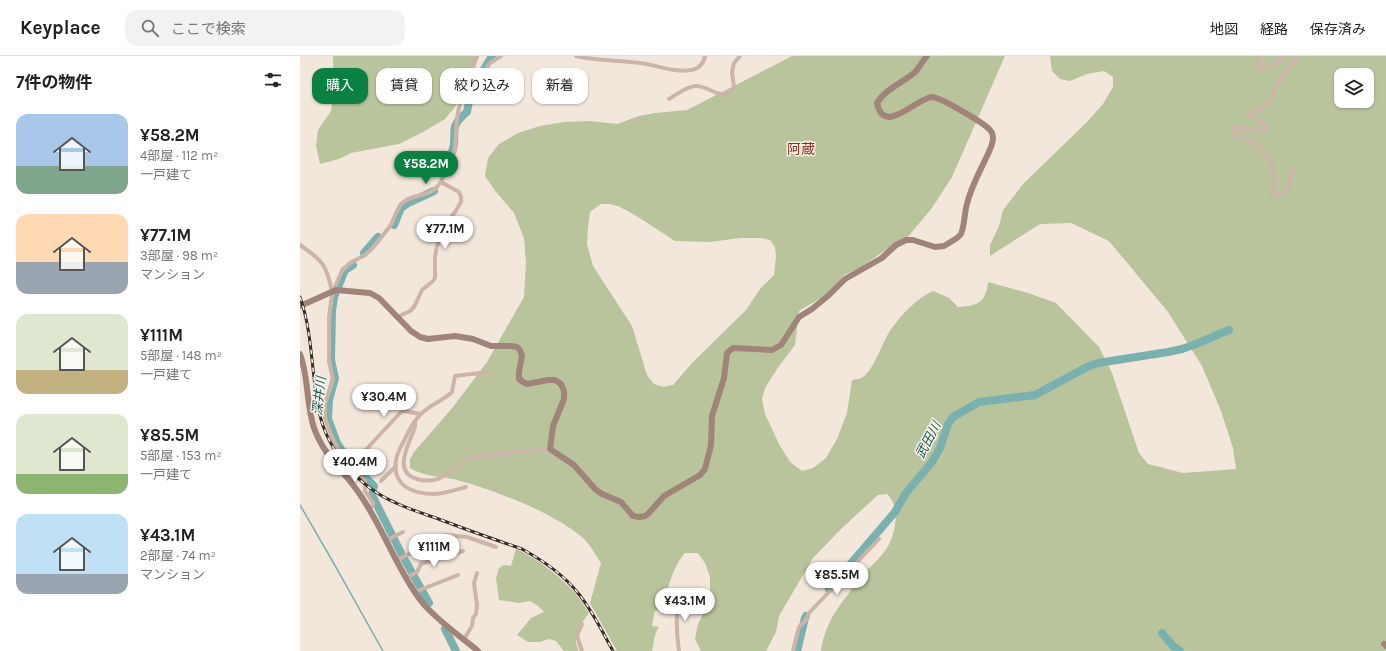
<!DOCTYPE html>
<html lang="ja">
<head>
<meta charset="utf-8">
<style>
  :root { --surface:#fff; --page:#f2f2f2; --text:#222; --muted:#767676; --line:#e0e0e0; --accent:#0b8043 }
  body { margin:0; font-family:Karla,"Noto Sans JP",sans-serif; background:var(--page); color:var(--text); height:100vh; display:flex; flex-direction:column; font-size:15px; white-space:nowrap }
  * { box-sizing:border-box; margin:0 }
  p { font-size:13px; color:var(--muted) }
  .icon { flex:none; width:22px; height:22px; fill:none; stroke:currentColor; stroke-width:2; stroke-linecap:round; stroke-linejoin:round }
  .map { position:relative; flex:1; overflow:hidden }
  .sheet { display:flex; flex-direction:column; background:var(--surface); width:300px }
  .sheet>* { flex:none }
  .top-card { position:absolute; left:12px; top:12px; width:380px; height:36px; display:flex; gap:8px }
  .buttons { position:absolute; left:1034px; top:12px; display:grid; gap:8px }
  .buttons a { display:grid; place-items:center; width:40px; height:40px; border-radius:8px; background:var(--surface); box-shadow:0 1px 3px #0004; font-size:20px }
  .price { position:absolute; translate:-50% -34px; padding:0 9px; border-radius:14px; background:#fff; color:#222; font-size:13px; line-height:26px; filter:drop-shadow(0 1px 2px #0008) }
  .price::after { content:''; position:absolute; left:50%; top:24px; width:12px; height:9px; margin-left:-6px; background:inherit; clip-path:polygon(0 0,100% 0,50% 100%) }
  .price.on { background:var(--accent); color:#fff }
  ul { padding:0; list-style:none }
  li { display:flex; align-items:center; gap:12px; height:100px; padding:0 16px }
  li span { display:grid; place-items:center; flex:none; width:112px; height:80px; border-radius:12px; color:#555 }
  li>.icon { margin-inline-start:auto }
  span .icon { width:48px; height:48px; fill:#fffc; stroke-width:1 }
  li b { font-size:17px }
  h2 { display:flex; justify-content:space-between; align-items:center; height:48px; padding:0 16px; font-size:17px }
  .pill { padding:0 14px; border-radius:12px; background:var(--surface); box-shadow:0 1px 3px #0004; font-size:14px; line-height:36px }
  .pill.on { background:var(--accent); color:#fff }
  header { display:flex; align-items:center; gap:24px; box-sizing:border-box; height:56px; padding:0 20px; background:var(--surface); border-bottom:1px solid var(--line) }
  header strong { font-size:19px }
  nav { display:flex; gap:22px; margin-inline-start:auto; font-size:14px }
  .search { width:280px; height:36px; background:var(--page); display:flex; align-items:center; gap:10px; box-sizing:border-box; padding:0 14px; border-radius:12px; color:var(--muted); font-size:15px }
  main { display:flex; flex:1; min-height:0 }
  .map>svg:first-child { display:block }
  .green { fill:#b9c39c; fill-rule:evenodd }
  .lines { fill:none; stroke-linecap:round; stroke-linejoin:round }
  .stream { stroke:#7ab1af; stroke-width:1.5 }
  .river { stroke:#7ab1af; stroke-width:8 }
  .street { stroke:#ccb5a8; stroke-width:4 }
  .secondary { stroke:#a08479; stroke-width:6 }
  .rail-casing { stroke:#382c28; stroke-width:3 }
  .rail { stroke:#faf1e9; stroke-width:1.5; stroke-dasharray:4.5; stroke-linecap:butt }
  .labels { text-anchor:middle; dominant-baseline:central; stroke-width:3; stroke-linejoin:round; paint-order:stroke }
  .water-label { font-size:13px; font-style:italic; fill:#1c5c5b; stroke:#faf1e9 }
  .quarter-label { font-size:14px; fill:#8a2f1e; stroke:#faf1e9 }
</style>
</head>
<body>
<header>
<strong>Keyplace</strong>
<div class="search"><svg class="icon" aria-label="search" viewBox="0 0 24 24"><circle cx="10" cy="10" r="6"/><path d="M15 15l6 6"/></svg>ここで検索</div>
<nav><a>地図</a><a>経路</a><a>保存済み</a></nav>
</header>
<main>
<section class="sheet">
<h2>7件の物件<svg class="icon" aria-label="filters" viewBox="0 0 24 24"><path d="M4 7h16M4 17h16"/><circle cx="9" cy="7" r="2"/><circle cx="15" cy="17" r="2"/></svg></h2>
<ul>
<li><span style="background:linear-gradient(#a9c7e8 65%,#7fa58c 0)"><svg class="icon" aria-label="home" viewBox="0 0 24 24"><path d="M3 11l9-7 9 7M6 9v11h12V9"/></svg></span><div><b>¥58.2M</b><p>4部屋 · 112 m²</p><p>一戸建て</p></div></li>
<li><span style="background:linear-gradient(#ffd9b3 60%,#9aa5b1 0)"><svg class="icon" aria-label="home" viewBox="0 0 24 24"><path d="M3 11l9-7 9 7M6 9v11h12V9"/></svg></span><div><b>¥77.1M</b><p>3部屋 · 98 m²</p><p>マンション</p></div></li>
<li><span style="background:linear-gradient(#dfe7d0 70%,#c2b280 0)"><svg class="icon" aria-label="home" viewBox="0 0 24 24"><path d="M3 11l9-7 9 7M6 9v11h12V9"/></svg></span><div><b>¥111M</b><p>5部屋 · 148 m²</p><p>一戸建て</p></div></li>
<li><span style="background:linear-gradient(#dfe7d0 75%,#8fb573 0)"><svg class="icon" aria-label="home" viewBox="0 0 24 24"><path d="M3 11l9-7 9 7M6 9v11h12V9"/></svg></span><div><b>¥85.5M</b><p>5部屋 · 153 m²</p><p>一戸建て</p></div></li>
<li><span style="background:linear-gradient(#bfe0f5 75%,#9aa5b1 0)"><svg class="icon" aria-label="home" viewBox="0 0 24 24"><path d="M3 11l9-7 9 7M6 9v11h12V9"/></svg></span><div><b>¥43.1M</b><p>2部屋 · 74 m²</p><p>マンション</p></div></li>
</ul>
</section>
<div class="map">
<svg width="1086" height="595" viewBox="0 0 1086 595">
  <rect width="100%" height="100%" fill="#f3e7dc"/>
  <!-- green -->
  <g class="green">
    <polygon points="33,0 179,0 172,22 155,51 145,63 123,76 99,88 51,97 39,103 20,108 16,90 18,74 31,55 34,34"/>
    <path d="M492,0H705L652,121L632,152L606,183L593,189L561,211L544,219L534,231L524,240L499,255L495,289L477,313L465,332L462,343L465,358L479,388L490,406L502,415L513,412L526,402L537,383L547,357L552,324C555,323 561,323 563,321C576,311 582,285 592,272C603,257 616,243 633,235L649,242L658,251C677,250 686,247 688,226L728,237L756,247L799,291L812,317L839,397L848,408L883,417L936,413L933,392L921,355L902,310L868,256L809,185L771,167L740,168L690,200V189L699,170L703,154L724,127L786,67L803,48L813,31V21L804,15L787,18L770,25L760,23L752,15L750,0H1086V595H521C522,583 529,565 536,555C545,541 556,528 566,515C573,508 581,501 587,492C596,476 601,452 587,438L578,439L541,473L513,502L479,560L476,576L466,595H401L395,583L398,568L403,558L405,548L410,542V521L405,507L398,497H385C371,513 368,535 361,555L355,554L352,570L359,571C353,579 355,585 352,595H317L290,547L301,507C296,500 291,490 285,484C256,457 196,435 157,424C142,420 124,421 110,412V403L114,396L153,351L187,306L224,241L226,207L224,182L214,157L196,136L185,120L188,102L199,88L218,77L240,70L264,66L290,65L317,68L339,60L355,57L387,54ZM1041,19H1067V45H1041ZM301,148H309L318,150L335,159L375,185L410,186L440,182H461L470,184L475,191L476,201L474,219L460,233L446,254L392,307L373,329L363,331L354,328L347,319L332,270L293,210L287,188L288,172L290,156Z"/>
    <path d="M216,493C237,502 262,522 277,539C281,545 285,551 289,557C280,569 271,581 279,595H264L256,585L249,583L240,586H228L217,579L231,562L244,556L238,550L230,545L219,547L199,544L196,522L199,512L204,509L211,510Z"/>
  </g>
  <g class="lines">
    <!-- stream -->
    <polyline class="stream" points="0,449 33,506 83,595"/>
    <!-- river -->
    <g class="river">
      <polyline points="184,13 192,0"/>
      <path d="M142,117C145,110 149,103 152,96C159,77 146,73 167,56L170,40L175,28"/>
      <polyline points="94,169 101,152 108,147 134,135"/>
      <polyline points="64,197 78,181"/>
      <polyline points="53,209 45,214 34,241 32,255 31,304 35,322 29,344 28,363 37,387 46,401 74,430 72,439 102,499 129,547"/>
      <polyline points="529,533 595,456 606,437 632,406 640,392 648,368 653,361 679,346 735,339 787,311 798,307 868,296 882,293 896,288 929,274"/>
      <polyline points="145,573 156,595"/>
      <polyline points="862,577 873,590 880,595"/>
      <polyline points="497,595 505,562 506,560"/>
    </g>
    <!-- street -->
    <g class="street">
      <path d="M276,0C297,5 319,4 340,7C357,9 374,17 391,14C399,13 404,7 405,0"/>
      <path d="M960,0L958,13C970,14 975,9 983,0"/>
      <path d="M369,43C377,38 386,31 395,30C407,29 416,41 428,38L434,31L432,16L434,7L440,0"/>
      <polyline points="161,46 176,28 190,7 201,0"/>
      <path d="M994,111L987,133L981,139L973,140C972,135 975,132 975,128C976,114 966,95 954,87C947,83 937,83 933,76L935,71L959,75L967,73V69L950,60L948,58L962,51L968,47L978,27L998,0"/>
      <path d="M0,189C22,204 27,209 32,236"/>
      <polyline points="97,261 110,255 114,251 122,234 133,225 135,222 135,200 137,190 147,167 155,156 161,146 161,141 159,136 141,126"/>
      <path d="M115,366V371C109,388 92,416 117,423C123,425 131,425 138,423C150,418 159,407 172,402C181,399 192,399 202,398C218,396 234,395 250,393"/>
      <polyline points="53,413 45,404 37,391 31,379 25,362 25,347 33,324 29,303 29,261 33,235 42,215 50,207 65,199 72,193 91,169 96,157 101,148 108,143 130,136 136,132 141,126 155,94 157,61 167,18 177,0"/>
      <polyline points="81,425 96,410"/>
      <path d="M166,431C155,434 144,438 133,438C97,437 86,415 104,385C108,376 113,366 120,359C129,349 143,345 152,336L155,320L188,316"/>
      <polyline points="69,452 73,450 73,447 65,435 65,425 53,413 60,400 100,357 104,355 120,358"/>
      <polyline points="87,484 103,476"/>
      <polyline points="97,504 146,479 167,481 196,491"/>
      <polyline points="106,522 117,516 121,508 149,499 163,495"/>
      <polyline points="115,536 158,519"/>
      <polyline points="282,568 277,580 282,595"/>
      <polyline points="164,583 172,570 173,562 176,558 177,549 174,527 177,517"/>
      <path d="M379,595C376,575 375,555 381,536"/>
      <polyline points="493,595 499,571 505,565 509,557 579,483"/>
    </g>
    <!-- secondary -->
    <g class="secondary">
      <path d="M0,250L36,234L70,237L79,242L111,275L120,281L128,283L155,280L173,283L191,290H211L217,291L220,294L222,300L219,316V323L223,326L227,328L248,324H255L261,328L264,335V343L253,370L250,393L274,409L295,433L302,438L321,446L333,460L339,461L345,460L348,458L364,440L400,419L405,413L411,389L412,360L424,322L427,297L433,292L472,294L481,289L499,261L512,253L529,239L545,223L582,202L596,189L606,184H613L635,191L644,190L657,182L661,178C665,168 664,158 667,148C671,131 680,115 687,100C690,94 693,88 693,82C693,79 692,76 690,74C684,67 640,41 632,41C616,42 584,81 577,47C584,34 602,27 614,17C619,13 622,5 627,0"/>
      <path d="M0,298C9,322 6,348 14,372C24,400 43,414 59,437C83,471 96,512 121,545C135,563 160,580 178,595"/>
      <polyline points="1084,588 1086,590"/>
    </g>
    <!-- rail casing -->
    <g class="rail-casing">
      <path id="rail" d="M0,241C13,278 11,317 19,355C27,395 59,431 96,447C111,454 128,459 144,465C170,475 196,484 222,493C242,504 263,518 278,537C292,554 302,575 313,595"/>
    </g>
    <!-- rail -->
    <use href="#rail" class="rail"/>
  </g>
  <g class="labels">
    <!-- water labels -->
    <g class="water-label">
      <text transform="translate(19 340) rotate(-84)">深井川</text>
      <text transform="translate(628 384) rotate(-62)">武田川</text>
    </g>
    <!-- quarter labels -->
    <g class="quarter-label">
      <text x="501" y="93">阿蔵</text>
    </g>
  </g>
</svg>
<div class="buttons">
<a><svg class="icon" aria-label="layers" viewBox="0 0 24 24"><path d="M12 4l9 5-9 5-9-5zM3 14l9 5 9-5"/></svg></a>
</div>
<b class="price on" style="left:126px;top:129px">¥58.2M</b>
<b class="price" style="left:145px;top:194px">¥77.1M</b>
<b class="price" style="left:84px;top:362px">¥30.4M</b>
<b class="price" style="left:55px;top:427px">¥40.4M</b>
<b class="price" style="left:134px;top:512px">¥111M</b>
<b class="price" style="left:537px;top:540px">¥85.5M</b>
<b class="price" style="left:385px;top:566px">¥43.1M</b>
<div class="top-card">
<a class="pill on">購入</a>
<a class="pill">賃貸</a>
<a class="pill">絞り込み</a>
<a class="pill">新着</a>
</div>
</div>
</main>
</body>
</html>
